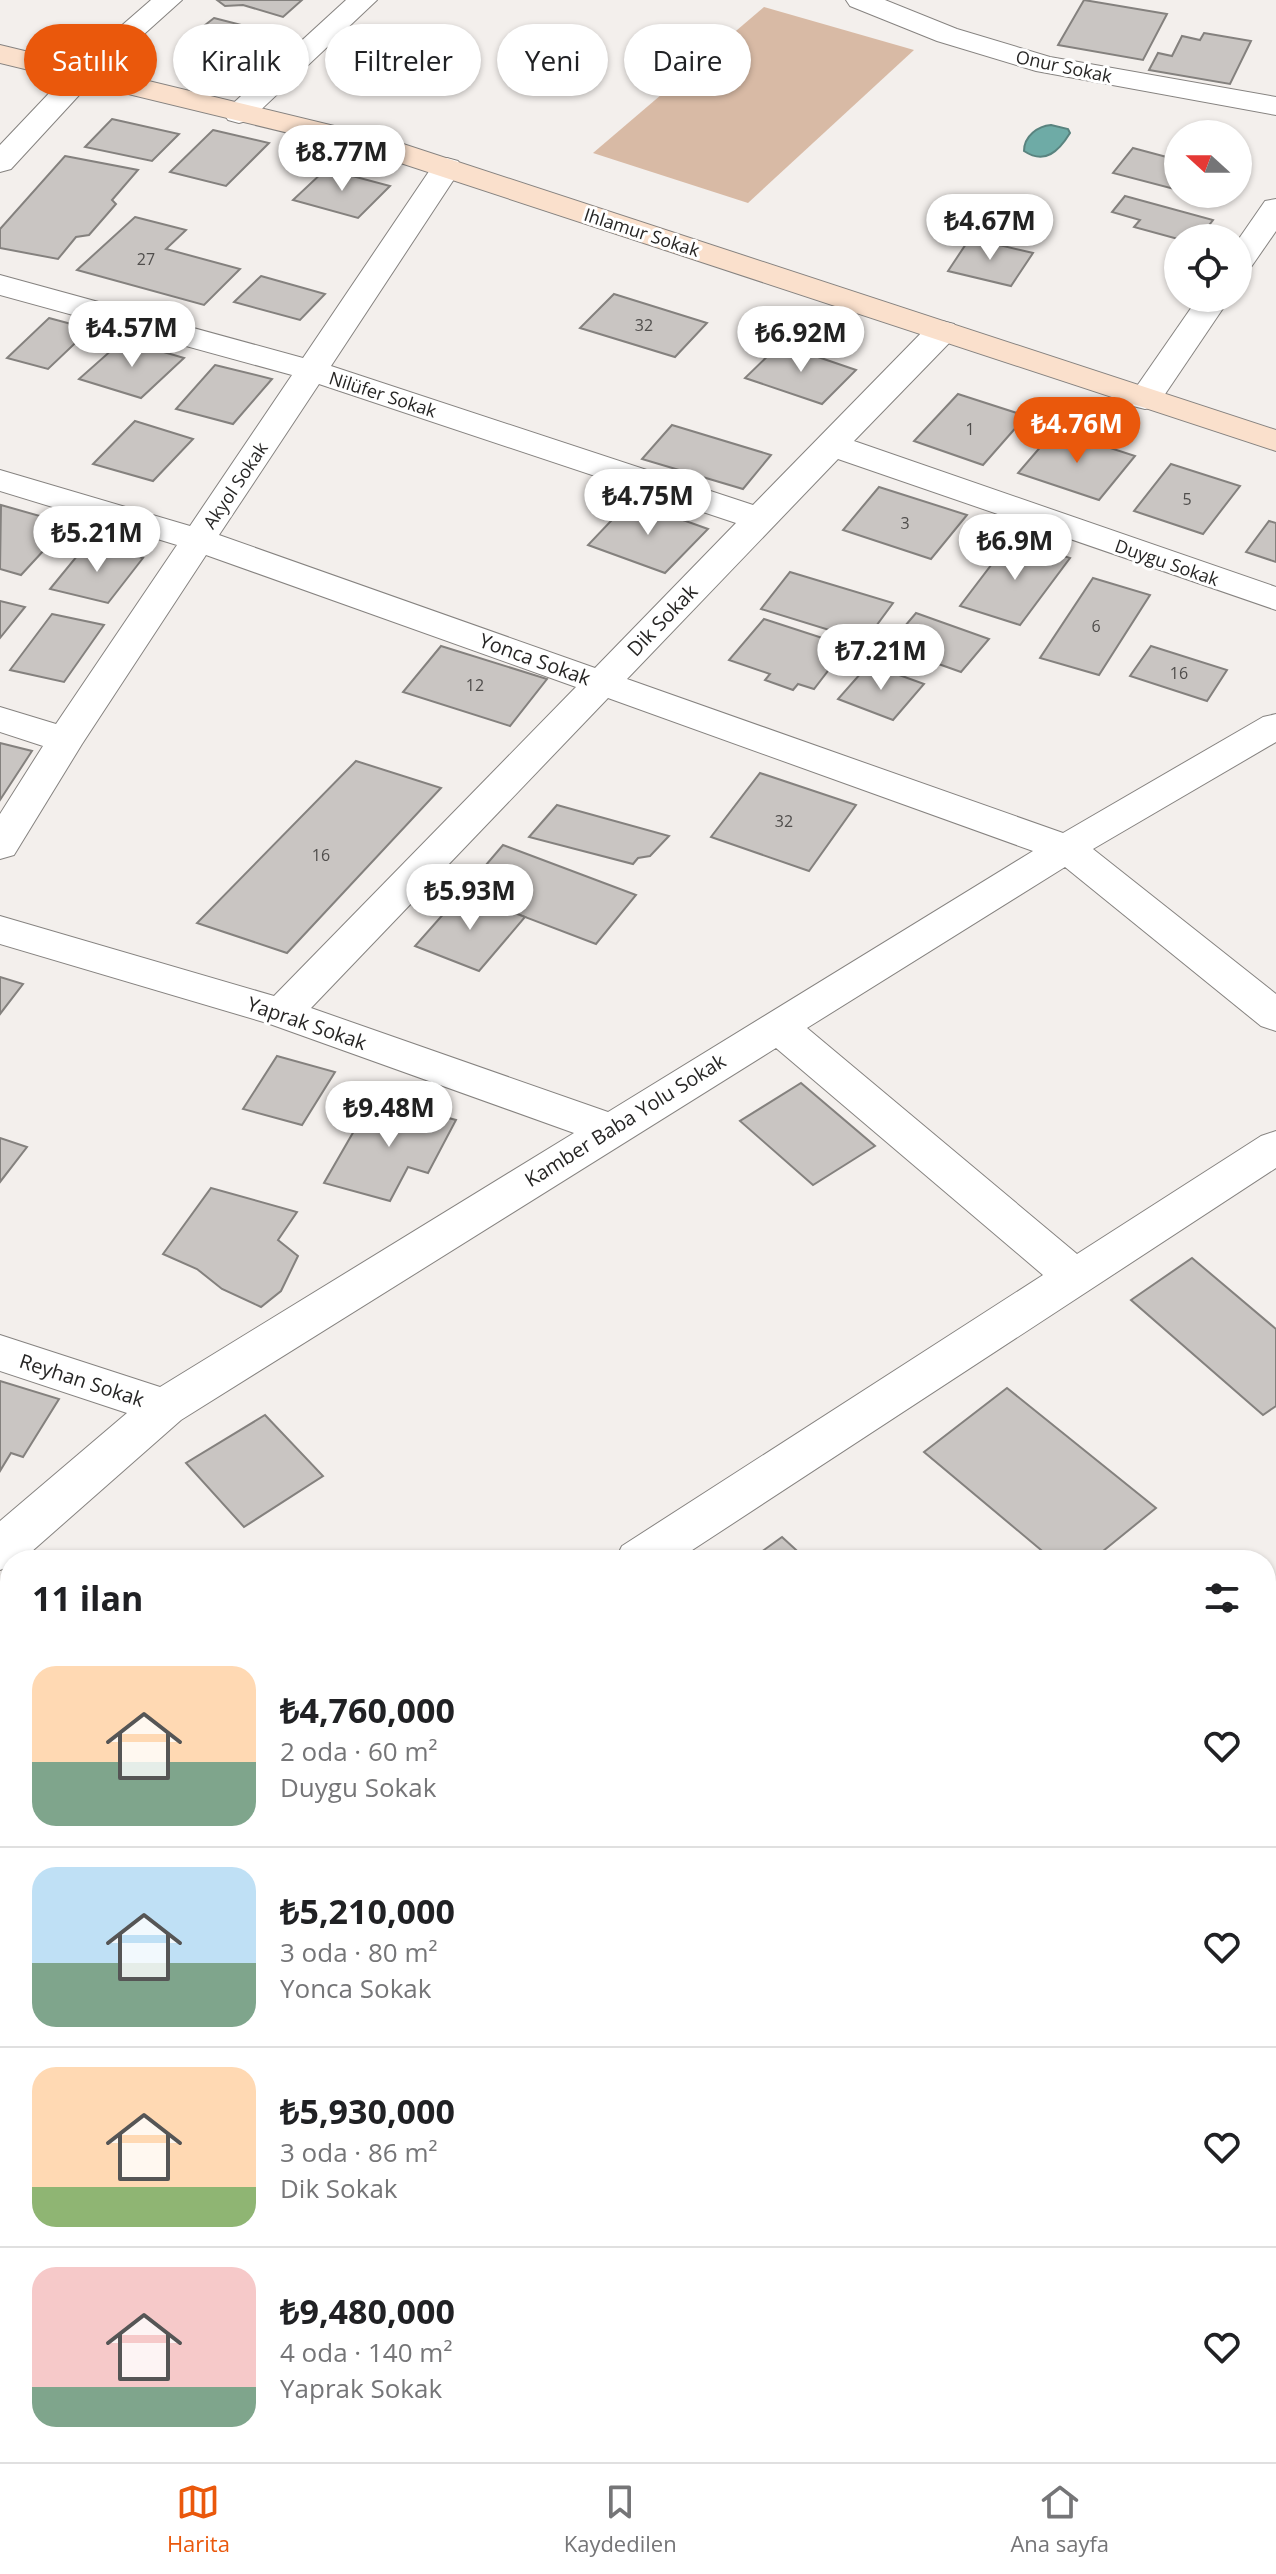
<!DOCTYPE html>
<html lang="tr">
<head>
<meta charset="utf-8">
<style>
  :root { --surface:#fff; --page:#f6f6f6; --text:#202124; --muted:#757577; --line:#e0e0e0; --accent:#ea580c }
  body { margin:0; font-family:"Open Sans",sans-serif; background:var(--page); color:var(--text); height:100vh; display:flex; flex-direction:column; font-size:30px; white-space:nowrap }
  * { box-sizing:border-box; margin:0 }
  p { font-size:26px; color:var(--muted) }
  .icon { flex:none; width:44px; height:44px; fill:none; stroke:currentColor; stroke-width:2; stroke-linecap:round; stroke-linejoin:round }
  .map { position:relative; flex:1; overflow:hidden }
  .details { position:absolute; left:0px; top:1550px; width:1276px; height:912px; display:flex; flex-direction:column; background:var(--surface); border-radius:32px 32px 0 0; box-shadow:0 2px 6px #0004 }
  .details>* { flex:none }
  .top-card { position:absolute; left:24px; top:24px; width:800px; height:72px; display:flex; gap:16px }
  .needle { width:52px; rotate:291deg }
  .tools { position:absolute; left:1164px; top:120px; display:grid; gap:16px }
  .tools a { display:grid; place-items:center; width:88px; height:88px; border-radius:50%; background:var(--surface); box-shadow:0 2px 6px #0004; font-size:40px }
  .price { position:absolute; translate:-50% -68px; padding:0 18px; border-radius:28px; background:#fff; color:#222; font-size:26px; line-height:52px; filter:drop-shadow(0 2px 4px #0008) }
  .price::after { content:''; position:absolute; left:50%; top:48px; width:24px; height:18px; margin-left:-12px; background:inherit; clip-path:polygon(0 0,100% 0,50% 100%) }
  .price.current { background:var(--accent); color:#fff }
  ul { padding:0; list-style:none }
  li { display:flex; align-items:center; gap:24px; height:200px; padding:0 32px }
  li+li { border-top:2px solid var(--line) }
  li span { display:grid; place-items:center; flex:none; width:224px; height:160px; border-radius:24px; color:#555 }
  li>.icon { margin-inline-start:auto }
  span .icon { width:96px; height:96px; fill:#fffc; stroke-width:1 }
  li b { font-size:34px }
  h2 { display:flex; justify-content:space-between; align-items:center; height:96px; padding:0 32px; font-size:34px }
  .pill { padding:0 28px; border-radius:36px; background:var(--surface); box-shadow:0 2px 6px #0004; font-size:28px; line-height:72px }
  .pill.current { background:var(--accent); color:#fff }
  .dock { display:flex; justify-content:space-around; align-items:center; height:112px; border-top:2px solid var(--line); background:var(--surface); font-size:22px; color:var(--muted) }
  .dock a { display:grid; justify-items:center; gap:4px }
  .dock .current { color:var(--accent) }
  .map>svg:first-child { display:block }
  .green { fill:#d8baa5 }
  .water { fill:#6eaba6; stroke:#59837f; stroke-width:2 }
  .building { fill:#c9c5c2; stroke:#84817e; stroke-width:2 }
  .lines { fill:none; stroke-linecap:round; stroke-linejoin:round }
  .street-casing { stroke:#868380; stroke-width:2 }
  .secondary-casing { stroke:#868380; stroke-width:2 }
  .street { fill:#fff; fill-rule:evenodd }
  .secondary { fill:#fae0cc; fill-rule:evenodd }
  .labels { text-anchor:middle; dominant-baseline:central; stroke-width:6; stroke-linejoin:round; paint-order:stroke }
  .number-label { font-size:16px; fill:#504e4c }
  .far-street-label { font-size:18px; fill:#272625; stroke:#fff }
  .street-label { font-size:20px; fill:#272625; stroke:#fff }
</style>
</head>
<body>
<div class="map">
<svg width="1276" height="2462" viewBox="0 0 1276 2462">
  <rect width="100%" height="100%" fill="#f3efec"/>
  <!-- green -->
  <polygon class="green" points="764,7 914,50 748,203 593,153"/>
  <!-- water -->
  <path class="water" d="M1051,125L1068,129L1070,133C1059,151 1045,165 1024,151C1024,136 1038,126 1051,125Z"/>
  <!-- building -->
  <g class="building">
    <polygon points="217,0 302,0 283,17 243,5 225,6"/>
    <polygon points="1084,0 1167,14 1143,60 1058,45"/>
    <polygon points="214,18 277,34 238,68 183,53 181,44"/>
    <polygon points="1204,33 1251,41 1230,84 1149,70 1158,53 1172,56 1182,36 1200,40"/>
    <polygon points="112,119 179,134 152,161 85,147"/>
    <polygon points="213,130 269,143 226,186 170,172"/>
    <polygon points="1133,148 1178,160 1178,190 1113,173"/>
    <polygon points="65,156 138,170 112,200 116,204 89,235 76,237 58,259 0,248 0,229"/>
    <polygon points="326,169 390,186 358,218 293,200"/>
    <polygon points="1125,196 1213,220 1199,238 1178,239 1134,227 1140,220 1112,212"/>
    <polygon points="135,217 186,230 166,249 240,269 204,305 77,270"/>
    <polygon points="970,238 1033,253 1011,286 948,271"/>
    <polygon points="261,276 325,294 300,320 234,302"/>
    <polygon points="614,294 707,323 675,357 580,328"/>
    <polygon points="49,318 90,329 48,369 7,358"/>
    <polygon points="123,340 184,358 141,398 79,379"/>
    <polygon points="780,344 856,370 822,404 745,378"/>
    <polygon points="215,365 272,379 233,424 176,409"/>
    <polygon points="958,394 1026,416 983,465 914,441"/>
    <polygon points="135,421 193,439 153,481 93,464"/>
    <polygon points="672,425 771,455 743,489 642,459"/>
    <polygon points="1055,430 1135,456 1099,500 1018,473"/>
    <polygon points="1171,464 1240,486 1203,534 1134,511"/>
    <polygon points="879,487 967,515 931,559 843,530"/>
    <polygon points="630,501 708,529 665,573 588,545"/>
    <polygon points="1,505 68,524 21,575 0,569"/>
    <polygon points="1269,521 1276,523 1276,562 1246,552"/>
    <polygon points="1011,539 1070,558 1020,625 960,606"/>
    <polygon points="86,545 143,558 108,603 50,589"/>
    <polygon points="790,572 893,603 865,641 761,609"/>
    <polygon points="1093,578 1150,595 1099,675 1040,658"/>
    <polygon points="0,601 25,607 0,638"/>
    <polygon points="916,613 989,639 961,672 888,646"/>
    <polygon points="52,614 104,625 64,682 10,670"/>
    <polygon points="764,619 847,646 814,689 798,684 793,690 765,680 770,674 729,660"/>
    <polygon points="441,646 547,679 510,726 403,692"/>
    <polygon points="1151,646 1227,670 1207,701 1130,676"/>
    <polygon points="869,664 924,684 893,720 838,699"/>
    <polygon points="0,743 32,751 0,800"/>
    <polygon points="356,761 441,788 287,953 197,923"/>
    <polygon points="760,773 856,805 809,871 711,837"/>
    <polygon points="557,805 669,836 650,856 638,858 633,864 529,837"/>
    <polygon points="503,845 636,895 596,944 462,893"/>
    <polygon points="462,893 525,917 479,971 415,946"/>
    <polygon points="0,977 23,984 0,1014"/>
    <polygon points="277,1056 335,1072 302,1125 243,1109"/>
    <polygon points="801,1083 875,1146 813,1185 740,1121"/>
    <polygon points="373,1098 456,1120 428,1173 408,1167 390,1201 324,1183"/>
    <polygon points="0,1138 27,1147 0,1182"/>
    <polygon points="211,1188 297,1212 278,1240 298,1256 281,1291 261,1307 222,1289 197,1269 163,1254"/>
    <polygon points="1192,1258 1276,1329 1276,1406 1263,1415 1131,1300"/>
    <polygon points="0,1381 59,1399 23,1457 11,1453 0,1471"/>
    <polygon points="1007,1388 1156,1508 1092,1560 1053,1560 924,1452"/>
    <polygon points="265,1415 323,1476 244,1527 186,1463"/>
    <polygon points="782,1537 807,1560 750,1560"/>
  </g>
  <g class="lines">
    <!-- street casing -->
    <g class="street-casing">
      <g id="street">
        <polygon points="151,0 182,0 93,80 11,169 0,172 0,145 73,68"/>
        <polygon points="346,0 377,0 250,120 239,123 228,120 224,114 228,108"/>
        <polygon points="846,0 885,0 957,29 1050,57 1276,97 1276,115 1036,71 937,41 850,6"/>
        <path d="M447,158L458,161L462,167L331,366L753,505L930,324L942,321L954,324L958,331L954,338L854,441L1276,587V610L838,459L627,679L1063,833L1263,717L1276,714V742L1093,849L1276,994V1031L1261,1026L1065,867L807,1028L1077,1254L1261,1136L1276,1131V1168L677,1560H615L622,1546L1043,1275L776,1048L181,1420L22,1560H10V1566L0,1570V1521L127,1413L0,1371V1335L160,1387L574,1133L267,1023L0,944V916L274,996L576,687L206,555L82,744L14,855L0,859V814L43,746L0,732V707L56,724L177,545L0,491V470L190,526L292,375L0,295V275L303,358L436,161ZM319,384L736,523L595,668L219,535ZM608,698L1033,851L608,1112L311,1008Z"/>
        <polygon points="1276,199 1276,231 1249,270 1238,273 1238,240 1265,201"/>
        <polygon points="1198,298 1230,298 1157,406 1145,409 1133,406 1128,399"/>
        <polygon points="0,1849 10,1852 10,1904 0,1901"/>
        <polygon points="1276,1885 1276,1939 1266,1943 1266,1889"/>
        <polygon points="664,2452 773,2452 769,2462 668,2462"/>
      </g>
    </g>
    <!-- secondary casing -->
    <g class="secondary-casing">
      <polygon id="secondary" points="0,45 388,139 1276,430 1276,451 367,152 0,63"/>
    </g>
    <!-- street -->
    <use href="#street" class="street"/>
    <!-- secondary -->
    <use href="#secondary" class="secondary"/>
  </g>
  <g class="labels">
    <!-- number labels -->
    <g class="number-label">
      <text x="146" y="259">27</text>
      <text x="644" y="325">32</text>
      <text x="970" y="429">1</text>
      <text x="1187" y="499">5</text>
      <text x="905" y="523">3</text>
      <text x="1096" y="626">6</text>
      <text x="1179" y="673">16</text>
      <text x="475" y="685">12</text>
      <text x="784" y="821">32</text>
      <text x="321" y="855">16</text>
    </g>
    <!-- far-street labels -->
    <g class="far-street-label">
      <text transform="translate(1064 66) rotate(12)">Onur Sokak</text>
      <text transform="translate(642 232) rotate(18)">Ihlamur Sokak</text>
      <text transform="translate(383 394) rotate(18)">Nilüfer Sokak</text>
      <text transform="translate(235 485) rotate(-56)">Akyol Sokak</text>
      <text transform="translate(1167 562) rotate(19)">Duygu Sokak</text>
    </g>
    <!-- street labels -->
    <g class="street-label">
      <text transform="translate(662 620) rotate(-46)">Dik Sokak</text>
      <text transform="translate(535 659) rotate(20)">Yonca Sokak</text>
      <text transform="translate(307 1023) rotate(19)">Yaprak Sokak</text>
      <text transform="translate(625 1120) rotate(-32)">Kamber Baba Yolu Sokak</text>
      <text transform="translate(82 1380) rotate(18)">Reyhan Sokak</text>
    </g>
  </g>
</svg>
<div class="tools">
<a><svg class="needle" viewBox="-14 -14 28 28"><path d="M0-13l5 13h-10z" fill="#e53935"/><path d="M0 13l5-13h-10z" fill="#757577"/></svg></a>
<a><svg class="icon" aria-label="locate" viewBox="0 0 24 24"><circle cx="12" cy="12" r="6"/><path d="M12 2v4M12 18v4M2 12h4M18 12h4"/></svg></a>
</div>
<b class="price" style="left:342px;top:193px">₺8.77M</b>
<b class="price" style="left:990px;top:262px">₺4.67M</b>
<b class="price" style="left:132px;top:369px">₺4.57M</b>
<b class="price" style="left:801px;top:374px">₺6.92M</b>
<b class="price current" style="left:1077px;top:465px">₺4.76M</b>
<b class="price" style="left:648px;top:537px">₺4.75M</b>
<b class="price" style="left:97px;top:574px">₺5.21M</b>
<b class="price" style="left:1015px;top:582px">₺6.9M</b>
<b class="price" style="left:881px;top:692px">₺7.21M</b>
<b class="price" style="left:470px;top:932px">₺5.93M</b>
<b class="price" style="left:389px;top:1149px">₺9.48M</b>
<div class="top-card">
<a class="pill current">Satılık</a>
<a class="pill">Kiralık</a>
<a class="pill">Filtreler</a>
<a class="pill">Yeni</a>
<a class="pill">Daire</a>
</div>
<section class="details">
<h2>11 ilan<svg class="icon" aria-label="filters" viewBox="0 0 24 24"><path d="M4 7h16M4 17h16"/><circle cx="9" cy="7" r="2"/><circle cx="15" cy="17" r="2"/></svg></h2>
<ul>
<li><span style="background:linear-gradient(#ffd9b3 60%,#7fa58c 0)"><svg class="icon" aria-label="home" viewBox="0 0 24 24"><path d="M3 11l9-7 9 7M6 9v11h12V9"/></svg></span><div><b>₺4,760,000</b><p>2 oda · 60 m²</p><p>Duygu Sokak</p></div><svg class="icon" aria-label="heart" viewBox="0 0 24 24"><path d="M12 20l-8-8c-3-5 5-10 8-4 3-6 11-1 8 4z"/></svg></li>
<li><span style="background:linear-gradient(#bfe0f5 60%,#7fa58c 0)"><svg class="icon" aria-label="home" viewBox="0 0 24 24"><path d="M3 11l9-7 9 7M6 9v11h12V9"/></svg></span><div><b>₺5,210,000</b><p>3 oda · 80 m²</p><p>Yonca Sokak</p></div><svg class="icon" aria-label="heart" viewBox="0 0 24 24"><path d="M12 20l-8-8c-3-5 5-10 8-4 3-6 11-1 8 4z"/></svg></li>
<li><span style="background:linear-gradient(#ffd9b3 75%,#8fb573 0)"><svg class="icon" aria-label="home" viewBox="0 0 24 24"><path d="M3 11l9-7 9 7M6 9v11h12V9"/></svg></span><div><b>₺5,930,000</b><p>3 oda · 86 m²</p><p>Dik Sokak</p></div><svg class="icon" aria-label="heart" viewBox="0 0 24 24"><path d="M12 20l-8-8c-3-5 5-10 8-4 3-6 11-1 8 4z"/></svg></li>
<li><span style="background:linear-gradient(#f6c9c9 75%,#7fa58c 0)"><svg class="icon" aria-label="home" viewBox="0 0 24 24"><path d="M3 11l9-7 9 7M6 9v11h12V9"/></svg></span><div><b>₺9,480,000</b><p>4 oda · 140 m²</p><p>Yaprak Sokak</p></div><svg class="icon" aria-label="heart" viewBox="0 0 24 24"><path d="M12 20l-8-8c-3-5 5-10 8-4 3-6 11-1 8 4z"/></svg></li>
</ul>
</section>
</div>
<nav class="dock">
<a class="current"><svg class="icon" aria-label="map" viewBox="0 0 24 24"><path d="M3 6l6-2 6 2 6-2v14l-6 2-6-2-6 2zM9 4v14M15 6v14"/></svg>Harita</a>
<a><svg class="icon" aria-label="saved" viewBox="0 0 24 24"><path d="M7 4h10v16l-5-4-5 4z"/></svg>Kaydedilen</a>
<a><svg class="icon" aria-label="home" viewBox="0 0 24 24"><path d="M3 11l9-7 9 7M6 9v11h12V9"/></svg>Ana sayfa</a>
</nav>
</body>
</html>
